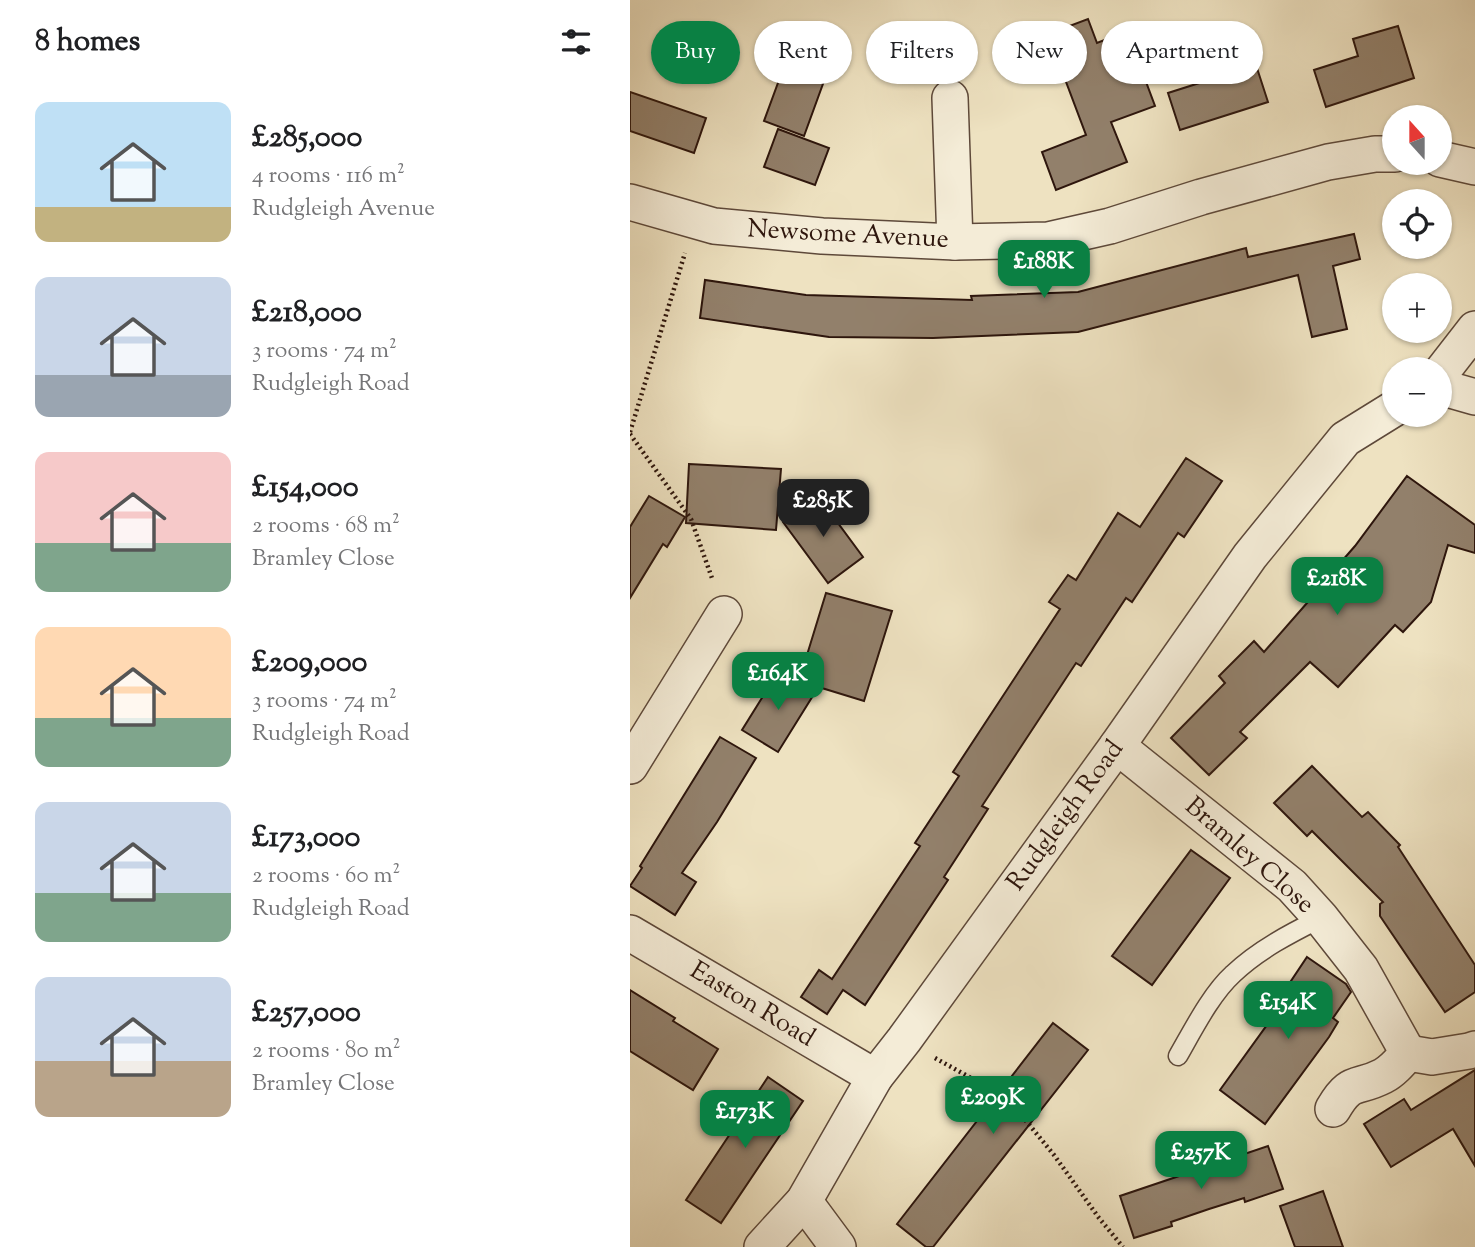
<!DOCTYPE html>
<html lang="en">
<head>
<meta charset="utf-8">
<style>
  :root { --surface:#fff; --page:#f2f2f2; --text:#202124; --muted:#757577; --accent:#0b8043 }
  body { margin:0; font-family:"Sorts Mill Goudy",serif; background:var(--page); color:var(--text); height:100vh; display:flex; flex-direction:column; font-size:26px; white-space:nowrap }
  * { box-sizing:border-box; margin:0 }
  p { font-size:23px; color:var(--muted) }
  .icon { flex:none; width:38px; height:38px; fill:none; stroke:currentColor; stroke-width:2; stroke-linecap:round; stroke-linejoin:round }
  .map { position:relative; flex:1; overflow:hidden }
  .drawer { display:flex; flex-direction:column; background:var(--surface); width:630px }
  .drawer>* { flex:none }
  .top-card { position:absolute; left:21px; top:21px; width:665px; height:63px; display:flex; gap:14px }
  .needle { width:46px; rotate:339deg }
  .fabs { position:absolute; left:752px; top:105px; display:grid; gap:14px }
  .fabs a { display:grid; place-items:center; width:70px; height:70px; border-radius:50%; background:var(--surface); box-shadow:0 2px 5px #0004; font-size:35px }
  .price { position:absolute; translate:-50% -60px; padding:0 16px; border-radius:14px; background:var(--accent); color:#fff; font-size:23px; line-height:46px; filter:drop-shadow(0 2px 4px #0008) }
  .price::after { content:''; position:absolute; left:50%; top:42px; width:21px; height:16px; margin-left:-10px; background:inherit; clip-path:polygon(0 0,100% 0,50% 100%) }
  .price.current { background:#222; color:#fff }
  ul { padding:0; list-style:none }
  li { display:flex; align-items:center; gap:21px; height:175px; padding:0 35px }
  li span { display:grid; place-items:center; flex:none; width:196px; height:140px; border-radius:14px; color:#555 }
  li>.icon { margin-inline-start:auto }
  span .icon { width:84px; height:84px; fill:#fffc; stroke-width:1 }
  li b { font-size:30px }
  h2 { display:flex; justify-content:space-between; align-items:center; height:84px; padding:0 35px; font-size:30px }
  .pill { padding:0 24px; border-radius:32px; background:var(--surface); box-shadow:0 2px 5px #0004; font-size:24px; line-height:63px }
  .pill.current { background:var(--accent); color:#fff }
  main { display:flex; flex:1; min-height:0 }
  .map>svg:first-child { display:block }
  .building { fill:#92806b; stroke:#2e160d; stroke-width:2 }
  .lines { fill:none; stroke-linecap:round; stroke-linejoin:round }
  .service-casing { stroke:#5e493a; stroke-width:21 }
  .minor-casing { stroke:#5e493a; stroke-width:38 }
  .path { stroke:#2e160d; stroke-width:4.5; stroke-dasharray:2 3.5; stroke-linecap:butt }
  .service { stroke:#f4ecd7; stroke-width:18 }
  .minor { stroke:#f4ecd7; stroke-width:35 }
  .labels { text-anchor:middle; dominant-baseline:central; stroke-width:5; stroke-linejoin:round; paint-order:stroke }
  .street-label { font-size:26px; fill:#2e160d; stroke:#f4ecd7 }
</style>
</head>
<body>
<main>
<section class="drawer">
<h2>8 homes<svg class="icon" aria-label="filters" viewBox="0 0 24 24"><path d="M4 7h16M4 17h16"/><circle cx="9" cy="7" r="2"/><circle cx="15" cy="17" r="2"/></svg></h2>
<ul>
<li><span style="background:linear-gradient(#bfe0f5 75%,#c2b280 0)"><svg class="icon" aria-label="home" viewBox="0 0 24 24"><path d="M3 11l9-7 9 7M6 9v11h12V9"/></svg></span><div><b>£285,000</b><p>4 rooms · 116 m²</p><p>Rudgleigh Avenue</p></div></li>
<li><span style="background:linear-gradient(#c9d6e8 70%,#9aa5b1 0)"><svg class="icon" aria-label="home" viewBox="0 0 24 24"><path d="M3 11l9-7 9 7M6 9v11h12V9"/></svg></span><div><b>£218,000</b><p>3 rooms · 74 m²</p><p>Rudgleigh Road</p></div></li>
<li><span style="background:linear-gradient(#f6c9c9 65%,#7fa58c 0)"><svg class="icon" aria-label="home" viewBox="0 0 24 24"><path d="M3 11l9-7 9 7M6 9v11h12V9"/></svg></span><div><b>£154,000</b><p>2 rooms · 68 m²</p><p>Bramley Close</p></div></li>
<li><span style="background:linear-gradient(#ffd9b3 65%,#7fa58c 0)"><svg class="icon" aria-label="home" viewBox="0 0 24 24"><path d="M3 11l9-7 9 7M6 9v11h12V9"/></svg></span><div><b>£209,000</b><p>3 rooms · 74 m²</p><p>Rudgleigh Road</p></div></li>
<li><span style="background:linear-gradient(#c9d6e8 65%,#7fa58c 0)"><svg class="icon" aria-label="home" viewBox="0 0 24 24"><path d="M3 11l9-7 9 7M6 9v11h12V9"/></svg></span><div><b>£173,000</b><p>2 rooms · 60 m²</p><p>Rudgleigh Road</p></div></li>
<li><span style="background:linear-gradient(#c9d6e8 60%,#b9a48a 0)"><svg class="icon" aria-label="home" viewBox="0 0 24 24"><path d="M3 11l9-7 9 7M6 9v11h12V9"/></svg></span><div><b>£257,000</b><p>2 rooms · 80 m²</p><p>Bramley Close</p></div></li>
</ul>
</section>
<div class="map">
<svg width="845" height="1247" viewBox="0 0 845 1247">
  <rect width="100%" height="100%" fill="#eee2c1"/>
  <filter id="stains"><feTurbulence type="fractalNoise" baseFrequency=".00286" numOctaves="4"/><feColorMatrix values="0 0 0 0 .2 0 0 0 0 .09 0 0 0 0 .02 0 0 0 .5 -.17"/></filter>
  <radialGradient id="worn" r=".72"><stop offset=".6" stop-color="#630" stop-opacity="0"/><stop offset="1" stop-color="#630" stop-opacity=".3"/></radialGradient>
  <!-- building -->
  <g class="building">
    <polygon points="458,19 467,43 497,31 525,106 481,122 497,162 426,190 412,152 456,135 418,34"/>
    <polygon points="170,23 210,37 174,136 134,121"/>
    <polygon points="768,26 784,78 696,107 684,70 728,56 723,39"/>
    <polygon points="626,65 638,102 550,130 538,93"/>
    <polygon points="0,92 76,118 64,153 0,131"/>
    <polygon points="148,129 199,148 185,185 134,167"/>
    <polygon points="724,234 730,259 703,266 717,329 682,337 668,275 448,332 303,338 199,337 70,318 75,280 176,295 342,300 341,296 448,292 616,248 618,257"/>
    <polygon points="556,458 592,481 554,537 548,533 502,602 496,598 451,666 446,663 352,806 358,809 314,877 318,880 235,1005 213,990 197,1014 171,997 189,970 202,979 290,846 285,843 329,776 323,772 430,609 419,602 438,575 446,580 488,513 510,527"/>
    <polygon points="59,464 151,469 146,530 56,523"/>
    <polygon points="777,476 845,525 845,553 818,545 801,602 773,632 765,625 708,687 680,662 610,732 617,738 579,775 541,738 595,683 589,676 624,641 634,652 677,603 666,593 695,560 705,569 725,546"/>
    <polygon points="19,496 55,517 37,547 33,544 0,598 0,527"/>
    <polygon points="188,496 233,557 198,583 153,522"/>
    <polygon points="196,593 262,611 234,701 169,681"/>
    <polygon points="148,672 184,694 148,752 112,730"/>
    <polygon points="90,737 126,758 87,822 52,873 66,882 45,915 0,886 12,868 10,866"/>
    <polygon points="682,766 732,817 738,812 770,845 768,847 845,965 845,992 815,1012 750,916 750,904 753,902 682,831 677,836 644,803"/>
    <polygon points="561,850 600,878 522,985 482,956"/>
    <polygon points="677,957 716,984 721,992 703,1018 708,1022 699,1037 635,1124 590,1090 660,993 655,990"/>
    <polygon points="0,990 45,1018 43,1021 88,1049 63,1090 0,1051"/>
    <polygon points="423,1023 458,1050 303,1247 296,1247 267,1224"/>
    <polygon points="845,1070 845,1166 823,1129 761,1167 734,1124 774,1099 781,1110"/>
    <polygon points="138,1077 173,1101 91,1223 56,1200"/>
    <polygon points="638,1146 653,1189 615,1202 614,1198 579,1209 541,1222 542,1226 504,1238 490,1196"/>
    <polygon points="693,1191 713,1247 665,1247 650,1206"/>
  </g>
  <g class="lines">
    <!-- service casing -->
    <g class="service-casing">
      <path id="service" d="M548,1056C563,1030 581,994 603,974C628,950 661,933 691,918"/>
    </g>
    <!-- minor casing -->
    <g class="minor-casing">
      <g id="minor">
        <polyline points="320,98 325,242"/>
        <polyline points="810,159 845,167"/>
        <polyline points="0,202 84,226 192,236 325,242 418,240 480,226 571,197 698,162 745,154 765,154"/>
        <polyline points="810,374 845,329"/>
        <polyline points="810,387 845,397"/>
        <polyline points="487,746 662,886 691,918 731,969 778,1053"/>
        <polyline points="0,766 94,614"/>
        <polyline points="0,933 245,1077"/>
        <polyline points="778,1053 802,1057 839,1051 845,1049"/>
        <path d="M703,1109C721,1078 726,1090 753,1076C763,1071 771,1061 778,1053"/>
        <polyline points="174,1201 208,1247"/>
        <polyline points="132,1247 174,1201 245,1077 274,1040 487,746 620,556 715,439 765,408"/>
      </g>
    </g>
    <!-- path -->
    <g class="path">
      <polyline points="0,432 55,253"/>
      <polyline points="0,434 61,519 83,581"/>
      <polyline points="305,1058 341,1078 392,1116 424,1155 469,1218 493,1247"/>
    </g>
    <!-- service -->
    <use href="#service" class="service"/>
    <!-- minor -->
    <use href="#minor" class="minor"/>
  </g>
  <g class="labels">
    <!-- street labels -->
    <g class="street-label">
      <text transform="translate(218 235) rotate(3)">Newsome Avenue</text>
      <text transform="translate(436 816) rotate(-54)">Rudgleigh Road</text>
      <text transform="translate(619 856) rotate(41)">Bramley Close</text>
      <text transform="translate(122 1005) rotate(31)">Easton Road</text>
    </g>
  </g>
  <rect width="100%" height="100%" filter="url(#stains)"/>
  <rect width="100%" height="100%" fill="url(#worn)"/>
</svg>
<div class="fabs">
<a><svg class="needle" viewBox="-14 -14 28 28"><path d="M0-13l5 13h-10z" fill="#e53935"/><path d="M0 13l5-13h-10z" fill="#757577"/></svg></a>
<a><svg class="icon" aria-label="locate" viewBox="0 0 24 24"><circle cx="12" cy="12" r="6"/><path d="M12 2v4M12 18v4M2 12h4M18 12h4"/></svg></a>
<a>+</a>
<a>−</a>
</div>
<b class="price" style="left:414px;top:300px">£188K</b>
<b class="price current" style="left:193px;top:539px">£285K</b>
<b class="price" style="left:707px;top:617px">£218K</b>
<b class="price" style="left:148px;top:712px">£164K</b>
<b class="price" style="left:658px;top:1041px">£154K</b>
<b class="price" style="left:363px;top:1136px">£209K</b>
<b class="price" style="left:115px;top:1150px">£173K</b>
<b class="price" style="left:571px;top:1191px">£257K</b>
<div class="top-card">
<a class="pill current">Buy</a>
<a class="pill">Rent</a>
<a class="pill">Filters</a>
<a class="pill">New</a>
<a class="pill">Apartment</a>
</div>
</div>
</main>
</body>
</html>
